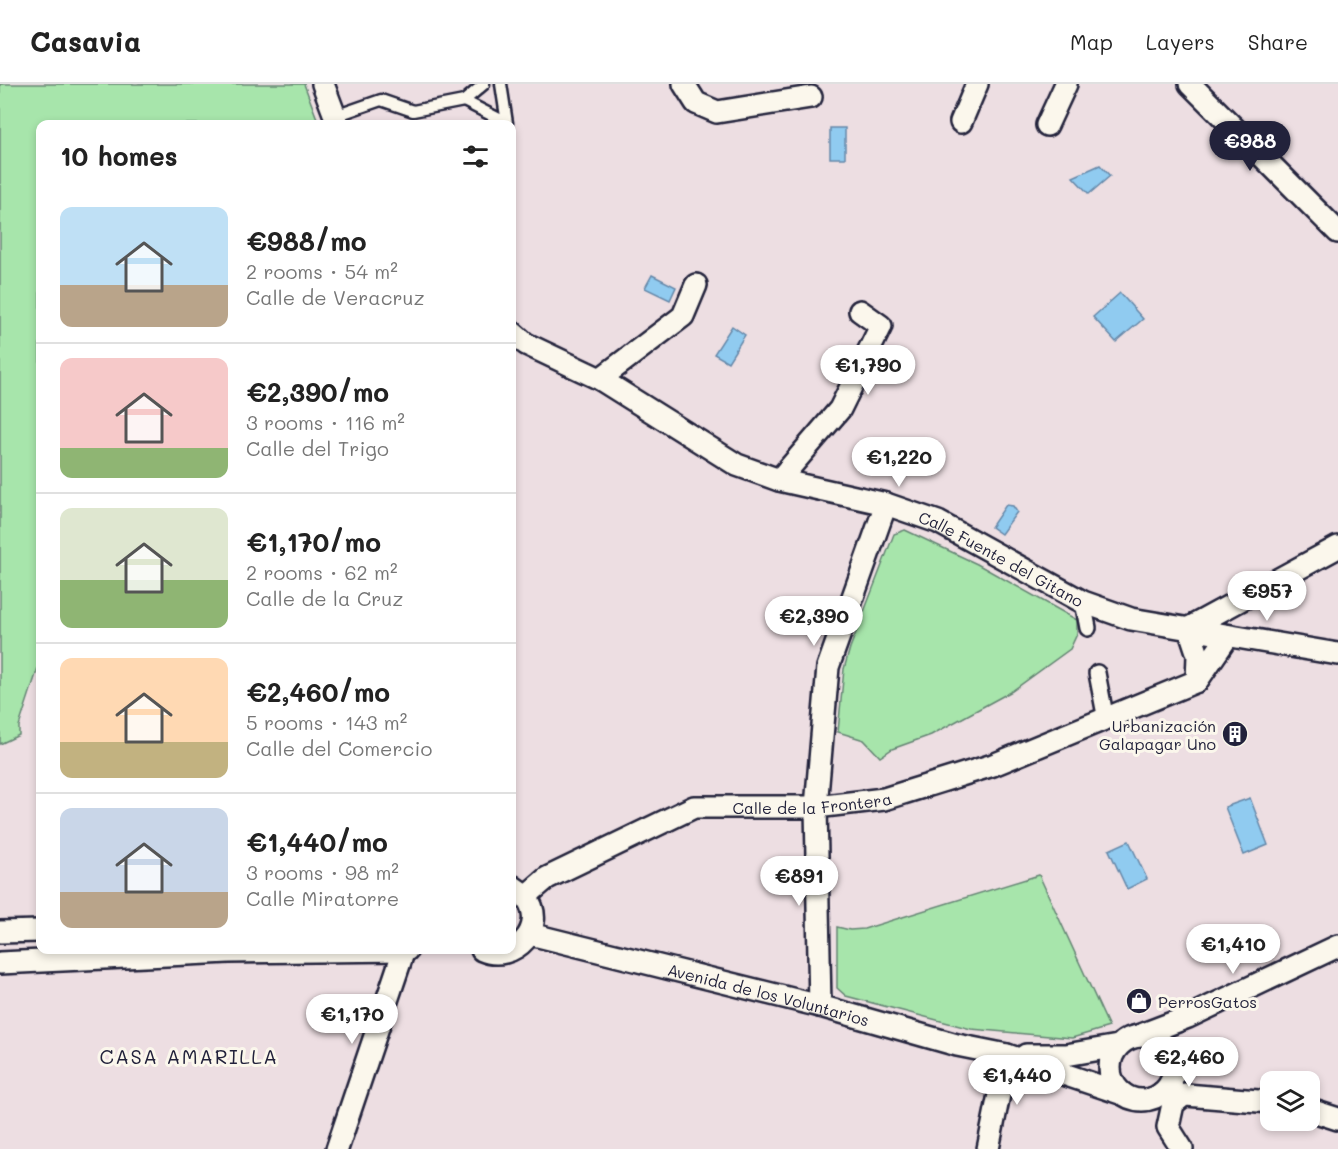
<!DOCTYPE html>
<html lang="en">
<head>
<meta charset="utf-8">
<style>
  :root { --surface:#fff; --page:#f2f2f2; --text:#222; --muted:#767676; --line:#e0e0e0; --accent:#22223b }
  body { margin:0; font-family:Mali,sans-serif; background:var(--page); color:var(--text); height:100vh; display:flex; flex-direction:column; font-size:22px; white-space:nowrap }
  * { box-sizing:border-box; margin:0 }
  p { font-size:20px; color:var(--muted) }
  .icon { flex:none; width:33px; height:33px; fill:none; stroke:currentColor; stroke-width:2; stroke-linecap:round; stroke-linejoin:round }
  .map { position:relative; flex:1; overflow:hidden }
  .side { position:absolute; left:36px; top:36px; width:480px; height:834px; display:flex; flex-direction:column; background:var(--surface); border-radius:12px; box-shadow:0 3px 9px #0003 }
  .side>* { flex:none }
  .fabs { position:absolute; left:1260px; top:987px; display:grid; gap:12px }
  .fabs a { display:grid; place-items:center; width:60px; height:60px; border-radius:12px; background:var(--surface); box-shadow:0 3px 9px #0003; font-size:30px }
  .price { position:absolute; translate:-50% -51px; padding:0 14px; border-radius:21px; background:#fff; color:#222; font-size:20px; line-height:39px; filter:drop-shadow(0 2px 3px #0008) }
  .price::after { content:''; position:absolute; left:50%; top:36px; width:18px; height:14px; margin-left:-9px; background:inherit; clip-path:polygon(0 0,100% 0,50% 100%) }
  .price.active { background:var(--accent); color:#fff }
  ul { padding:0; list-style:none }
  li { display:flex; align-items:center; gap:18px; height:150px; padding:0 24px }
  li+li { border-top:2px solid var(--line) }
  li span { display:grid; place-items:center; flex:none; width:168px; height:120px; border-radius:12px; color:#555 }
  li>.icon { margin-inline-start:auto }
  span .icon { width:72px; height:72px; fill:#fffc; stroke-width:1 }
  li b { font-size:26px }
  h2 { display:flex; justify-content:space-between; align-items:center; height:72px; padding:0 24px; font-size:26px }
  header { display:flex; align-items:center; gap:36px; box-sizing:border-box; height:84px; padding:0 30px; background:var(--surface); border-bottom:2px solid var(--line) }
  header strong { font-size:28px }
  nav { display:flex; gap:33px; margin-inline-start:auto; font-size:21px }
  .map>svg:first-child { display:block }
  .green { fill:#a7e5ab; stroke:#648473; stroke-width:1.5 }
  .water { fill:#90cbf0; stroke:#6487a8; stroke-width:1.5 }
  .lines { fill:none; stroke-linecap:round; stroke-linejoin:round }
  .service-casing { stroke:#22223b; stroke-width:15 }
  .pedestrian-casing { stroke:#22223b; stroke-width:20 }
  .minor-casing { stroke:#22223b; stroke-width:26 }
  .service { stroke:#fbf7ec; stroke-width:10 }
  .pedestrian { stroke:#fbf7ec; stroke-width:15 }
  .minor { stroke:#fbf7ec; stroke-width:21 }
  .labels { text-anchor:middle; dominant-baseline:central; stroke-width:6; stroke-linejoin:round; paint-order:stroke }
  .street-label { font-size:16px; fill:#22223b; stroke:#fbf7ec }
  .poi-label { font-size:16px; fill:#22223b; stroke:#fbf7ec; text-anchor:end }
  .quarter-label { font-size:20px; letter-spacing:1.5px; fill:#22223b; stroke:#fbf7ec }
</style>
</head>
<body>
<header>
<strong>Casavia</strong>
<nav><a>Map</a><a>Layers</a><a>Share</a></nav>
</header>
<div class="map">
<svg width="1338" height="1065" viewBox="0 0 1338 1065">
  <rect width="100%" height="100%" fill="#eddee2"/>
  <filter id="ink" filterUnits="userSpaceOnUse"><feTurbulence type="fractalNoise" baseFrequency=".0167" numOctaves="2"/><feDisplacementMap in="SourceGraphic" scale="12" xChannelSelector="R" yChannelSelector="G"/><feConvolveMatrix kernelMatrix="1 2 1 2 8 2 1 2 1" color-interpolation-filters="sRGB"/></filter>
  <g filter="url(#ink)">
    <!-- green -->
    <g class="green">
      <polygon points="0,0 304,0 319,40 40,40 40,578 19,642 19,651 0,660"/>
      <polygon points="905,446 977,480 1077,536 1077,550 1070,565 1012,607 931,651 892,665 880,673 864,656 838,648 844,585 850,564 894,450"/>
      <polygon points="1039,791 1109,943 1072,954 971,945 846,912 837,904 837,843 850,846 864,845"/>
    </g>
    <!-- water -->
    <g class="water">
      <rect x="830" y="44" width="15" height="30"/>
      <polygon points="1100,81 1110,92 1089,110 1073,93"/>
      <polygon points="652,191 676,203 670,216 645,204"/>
      <polygon points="1120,209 1143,235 1116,258 1093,233"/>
      <polygon points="732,242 745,251 728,278 714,270"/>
      <polygon points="1006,421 1013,422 1017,428 1001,450 991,443"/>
      <polygon points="1250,714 1268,761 1244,771 1225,723"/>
      <polygon points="1129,757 1147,795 1127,805 1109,766"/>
    </g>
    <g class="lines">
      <!-- service casing -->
      <g class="service-casing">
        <g id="service">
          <polyline points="464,17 507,39 501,0"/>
          <polyline points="335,32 381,16 413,27 464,17 484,0"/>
        </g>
      </g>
      <!-- pedestrian casing -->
      <g class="pedestrian-casing">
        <g id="pedestrian">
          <polyline points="1083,518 1088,544"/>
          <polyline points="1097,589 1106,636"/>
        </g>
      </g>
      <!-- minor casing -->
      <g class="minor-casing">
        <g id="minor">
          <polyline points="323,0 338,40"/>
          <polyline points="684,0 696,19 717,28 811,13"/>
          <polyline points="1190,0 1338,148"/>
          <polyline points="961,38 977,0"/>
          <polyline points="1047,41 1066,0"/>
          <path id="s1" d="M512,248L526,260L600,295L737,381L779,396L886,420L938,438L1083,518L1131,535L1338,570"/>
          <polyline points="600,295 683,232 696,201"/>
          <polyline points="779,396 840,325 881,242 860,227"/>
          <polyline points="1189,544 1338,463"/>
          <polyline points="1189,544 1198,571 1197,597"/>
          <path id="s2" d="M526,812L547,794L694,723H816L884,715L993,681L1197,597L1228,552"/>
          <polyline points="0,848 40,847"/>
          <path id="s3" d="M530,850L820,922L957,961L1007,971L1123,1010"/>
          <path d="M482,866C514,880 549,843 526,813C523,809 516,805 512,802"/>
          <polyline points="0,879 229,868 407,866"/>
          <polyline points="820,922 816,723 828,583 886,420"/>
          <polyline points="1138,952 1188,933 1338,862"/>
          <circle cx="1142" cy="984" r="32"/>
          <polyline points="1026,971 1066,971 1118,962"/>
          <polyline points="1162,1009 1270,1018"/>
          <polyline points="1310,1026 1338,1035"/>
          <polyline points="337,1065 404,866"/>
          <polyline points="988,1065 1007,971"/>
          <polyline points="1182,1065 1168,1043 1173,1020 1185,1010"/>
        </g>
      </g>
      <!-- service -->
      <use href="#service" class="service"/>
      <!-- pedestrian -->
      <use href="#pedestrian" class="pedestrian"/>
      <!-- minor -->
      <use href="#minor" class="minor"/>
    </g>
  </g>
  <!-- icons -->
  <defs>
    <g id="building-disc" transform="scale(1.35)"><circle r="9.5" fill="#22223b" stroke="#fbf7ec"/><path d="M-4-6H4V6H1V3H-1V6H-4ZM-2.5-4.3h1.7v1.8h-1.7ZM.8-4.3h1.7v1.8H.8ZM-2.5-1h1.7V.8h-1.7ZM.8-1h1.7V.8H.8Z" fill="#fff"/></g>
    <g id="shop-disc" transform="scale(1.35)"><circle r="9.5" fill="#22223b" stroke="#fbf7ec"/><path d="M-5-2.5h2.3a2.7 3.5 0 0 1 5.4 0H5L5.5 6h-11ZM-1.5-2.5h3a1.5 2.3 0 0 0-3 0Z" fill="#fff"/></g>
  </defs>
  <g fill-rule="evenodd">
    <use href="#building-disc" x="1235" y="650"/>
    <use href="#shop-disc" x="1139" y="917"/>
  </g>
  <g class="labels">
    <!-- street labels -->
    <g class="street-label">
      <text stroke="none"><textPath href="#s1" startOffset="544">Calle Fuente del Gitano</textPath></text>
      <text stroke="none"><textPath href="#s2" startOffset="309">Calle de la Frontera</textPath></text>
      <text stroke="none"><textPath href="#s3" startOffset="246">Avenida de los Voluntarios</textPath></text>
    </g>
    <!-- poi labels -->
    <g class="poi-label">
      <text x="1216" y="641">Urbanización<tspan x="1216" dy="18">Galapagar Uno</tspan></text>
      <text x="1158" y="917" text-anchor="start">PerrosGatos</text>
    </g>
    <!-- quarter labels -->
    <g class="quarter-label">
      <text x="189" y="972">CASA AMARILLA</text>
    </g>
  </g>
</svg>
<div class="fabs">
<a><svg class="icon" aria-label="layers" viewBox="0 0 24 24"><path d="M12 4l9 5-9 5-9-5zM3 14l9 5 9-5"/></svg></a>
</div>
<b class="price active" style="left:1250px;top:88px">€988</b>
<b class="price" style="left:868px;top:312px">€1,790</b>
<b class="price" style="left:899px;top:404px">€1,220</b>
<b class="price" style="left:1267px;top:538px">€957</b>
<b class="price" style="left:814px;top:563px">€2,390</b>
<b class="price" style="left:799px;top:823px">€891</b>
<b class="price" style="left:1233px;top:891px">€1,410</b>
<b class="price" style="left:352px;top:961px">€1,170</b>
<b class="price" style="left:1189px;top:1004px">€2,460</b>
<b class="price" style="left:1017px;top:1022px">€1,440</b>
<section class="side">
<h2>10 homes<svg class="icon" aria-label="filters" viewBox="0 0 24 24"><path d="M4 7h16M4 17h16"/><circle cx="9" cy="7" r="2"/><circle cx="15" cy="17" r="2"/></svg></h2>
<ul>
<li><span style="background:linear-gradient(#bfe0f5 65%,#b9a48a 0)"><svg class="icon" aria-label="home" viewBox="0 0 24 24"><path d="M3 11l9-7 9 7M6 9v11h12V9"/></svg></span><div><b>€988/mo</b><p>2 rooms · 54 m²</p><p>Calle de Veracruz</p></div></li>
<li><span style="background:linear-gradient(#f6c9c9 75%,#8fb573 0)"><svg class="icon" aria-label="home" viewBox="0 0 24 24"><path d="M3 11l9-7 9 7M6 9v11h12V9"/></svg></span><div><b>€2,390/mo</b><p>3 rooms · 116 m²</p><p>Calle del Trigo</p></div></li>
<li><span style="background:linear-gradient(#dfe7d0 60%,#8fb573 0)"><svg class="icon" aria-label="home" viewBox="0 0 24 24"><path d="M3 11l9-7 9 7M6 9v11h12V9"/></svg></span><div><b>€1,170/mo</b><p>2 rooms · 62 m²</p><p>Calle de la Cruz</p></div></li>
<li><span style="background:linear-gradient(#ffd9b3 70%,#c2b280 0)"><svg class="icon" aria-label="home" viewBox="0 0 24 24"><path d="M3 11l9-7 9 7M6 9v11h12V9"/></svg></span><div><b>€2,460/mo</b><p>5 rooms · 143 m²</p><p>Calle del Comercio</p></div></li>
<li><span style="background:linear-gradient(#c9d6e8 70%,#b9a48a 0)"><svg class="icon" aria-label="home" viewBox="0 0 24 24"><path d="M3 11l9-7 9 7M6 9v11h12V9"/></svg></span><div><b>€1,440/mo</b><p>3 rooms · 98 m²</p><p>Calle Miratorre</p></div></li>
</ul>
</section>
</div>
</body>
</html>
